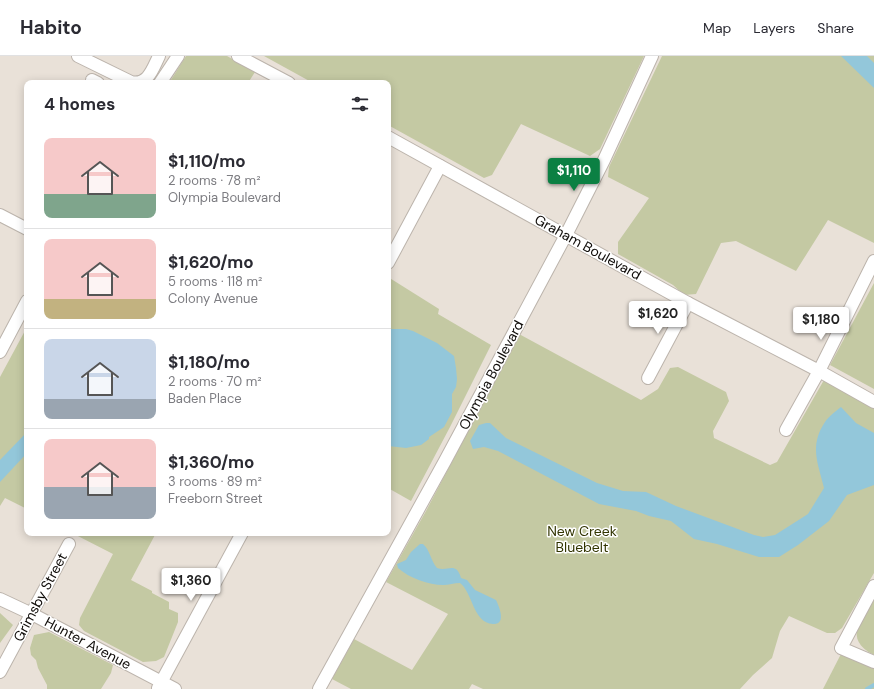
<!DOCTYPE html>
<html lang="en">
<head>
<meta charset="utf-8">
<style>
  :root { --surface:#fff; --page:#f2f2f3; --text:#2b2b33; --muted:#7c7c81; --line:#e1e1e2; --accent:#0b8043 }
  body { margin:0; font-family:"DM Sans",sans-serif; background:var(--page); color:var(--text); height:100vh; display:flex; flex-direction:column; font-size:15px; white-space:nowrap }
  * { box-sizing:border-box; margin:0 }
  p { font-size:13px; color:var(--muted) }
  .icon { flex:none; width:22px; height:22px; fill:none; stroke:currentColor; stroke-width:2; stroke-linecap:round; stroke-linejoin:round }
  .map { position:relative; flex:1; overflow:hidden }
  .details { position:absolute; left:24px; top:24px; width:367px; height:456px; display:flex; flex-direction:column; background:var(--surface); border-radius:8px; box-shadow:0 2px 10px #0003 }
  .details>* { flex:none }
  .price { position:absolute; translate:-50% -34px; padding:0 9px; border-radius:4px; background:#fff; color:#222; font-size:13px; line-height:26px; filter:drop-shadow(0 1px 2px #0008) }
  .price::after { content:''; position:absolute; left:50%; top:24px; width:12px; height:9px; margin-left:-6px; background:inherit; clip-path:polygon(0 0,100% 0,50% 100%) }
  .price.current { background:var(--accent); color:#fff }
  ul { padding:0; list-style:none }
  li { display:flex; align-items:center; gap:12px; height:100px; padding:0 20px }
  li+li { border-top:1px solid var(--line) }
  li span { display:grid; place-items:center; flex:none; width:112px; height:80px; border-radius:8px; color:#555 }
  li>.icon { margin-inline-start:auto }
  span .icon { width:48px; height:48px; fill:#fffc; stroke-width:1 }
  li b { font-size:17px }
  h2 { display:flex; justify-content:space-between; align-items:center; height:48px; padding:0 20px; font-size:17px }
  header { display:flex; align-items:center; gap:24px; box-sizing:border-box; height:56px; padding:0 20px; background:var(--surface); border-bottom:1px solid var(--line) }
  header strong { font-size:19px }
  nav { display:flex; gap:22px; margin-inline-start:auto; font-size:14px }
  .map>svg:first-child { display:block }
  .green { fill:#c4c9a3 }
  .water { fill:#93c7da }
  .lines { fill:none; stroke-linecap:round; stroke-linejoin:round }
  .stream { stroke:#93c7da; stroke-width:4 }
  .street-casing { stroke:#bcb4ac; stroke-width:14 }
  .street { stroke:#fff; stroke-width:12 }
  .labels { text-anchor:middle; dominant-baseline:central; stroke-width:3; stroke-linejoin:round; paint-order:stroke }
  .street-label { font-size:14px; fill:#0e0b08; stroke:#fff }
  .park-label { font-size:14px; fill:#313400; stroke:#fff }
</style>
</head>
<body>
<header>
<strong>Habito</strong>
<nav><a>Map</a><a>Layers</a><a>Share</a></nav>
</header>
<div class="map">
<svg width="874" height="633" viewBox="0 0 874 633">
  <rect width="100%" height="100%" fill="#e9e1d8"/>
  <!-- green -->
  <g class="green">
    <polygon points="186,0 227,0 255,16 248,27 169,27"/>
    <polygon points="264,0 644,0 600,93 590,100 521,68 492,119 484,122 388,69 388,27 313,27"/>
    <polygon points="662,0 874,0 874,187 828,164 796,215 736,185 721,187 696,238 684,239 673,229 618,198 618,186 649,142 608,121 609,111"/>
    <polygon points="388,221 439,253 438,258 491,289 450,371 411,445 388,432"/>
    <polygon points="874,227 874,333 830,309"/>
    <polygon points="27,271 27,453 5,442 0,450 0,321"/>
    <polygon points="519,278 641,344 658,333 670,312 678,311 726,336 729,345 713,375 714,382 770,409 777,406 824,324 874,352 874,517 842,572 835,577 827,577 789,560 780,575 772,602 753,619 740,633 483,633 472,628 469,633 351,633 332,623 354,583 412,614 448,558 386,526 426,455"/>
    <polygon points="72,477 156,477 131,524 152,535 152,537 169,546 169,553 178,557 178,566 164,601 156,605 143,606 84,575 79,569 80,562 113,498"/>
    <path d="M874,539V599C842,583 862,562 874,539Z"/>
    <polygon points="0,557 13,569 0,587"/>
    <polygon points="49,576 113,609 111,617 101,633 47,633 47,629 38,612 36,604 31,599 30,592 34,579"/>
    <polygon points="841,598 874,612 874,633 823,633"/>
  </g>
  <!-- water -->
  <g class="water">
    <polygon points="841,0 867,0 874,7 874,32"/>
    <polygon points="388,273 406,273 413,275 437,287 454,300 456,312 457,323 456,331 452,338 452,356 444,371 429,381 429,383 421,389 406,392 388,390"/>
    <path d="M841,351L856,367L874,377V429L847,439L829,465L798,489L779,501H759L717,488L694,483L671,465L649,460L636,455L599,448L498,395L484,391L473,393L470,385L479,369L486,367H490L506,382L597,427L623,435L646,436L676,450L754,479L763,481L775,479L808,458L824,432C818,407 809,390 825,366C829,360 836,355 841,351Z"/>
    <polygon points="27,376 27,397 0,426 0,404"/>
    <path d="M420,488H423C430,494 431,505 437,512C448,516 456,505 461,522L467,524L475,534L496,544C499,550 507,569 493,568C473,567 473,537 460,527C454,527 449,529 443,529C429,529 409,522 398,512L397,508L406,504L411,496Z"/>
  </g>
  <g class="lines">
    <!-- stream -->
    <polyline class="stream" points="867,633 874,629"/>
    <!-- street casing -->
    <g class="street-casing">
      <g id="street">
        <path d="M78,0L131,26C148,30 153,12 159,0"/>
        <polyline points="238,0 289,27"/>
        <polyline points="92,24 98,27"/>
        <polyline points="160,27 178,0"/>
        <polyline points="388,81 688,247 819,315 874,346"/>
        <polyline points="0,159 27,173"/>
        <polyline points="388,207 440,110"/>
        <polyline points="0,296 27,245"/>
        <polyline points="648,322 688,247"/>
        <polyline points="786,374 819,315 874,205"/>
        <polyline points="874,530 841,592 874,606"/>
        <polyline points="0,543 32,558 175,633"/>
        <polyline points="0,616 69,488"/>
        <polyline points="158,632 242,477"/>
        <polyline points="319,633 445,405 566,179 604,104 652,0"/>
      </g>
    </g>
    <!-- street -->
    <use href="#street" class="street"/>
  </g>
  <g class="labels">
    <!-- street labels -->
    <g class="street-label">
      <text transform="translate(588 191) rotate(29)">Graham Boulevard</text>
      <text transform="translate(491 319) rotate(-62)">Olympia Boulevard</text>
      <text transform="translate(40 541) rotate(-62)">Grimsby Street</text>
      <text transform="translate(88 587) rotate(28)">Hunter Avenue</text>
    </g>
    <!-- park labels -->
    <g class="park-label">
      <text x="582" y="475">New Creek<tspan x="582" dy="16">Bluebelt</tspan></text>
    </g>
  </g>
</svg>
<b class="price current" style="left:574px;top:136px">$1,110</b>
<b class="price" style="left:658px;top:279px">$1,620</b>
<b class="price" style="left:821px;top:285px">$1,180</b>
<b class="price" style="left:191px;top:546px">$1,360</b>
<section class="details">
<h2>4 homes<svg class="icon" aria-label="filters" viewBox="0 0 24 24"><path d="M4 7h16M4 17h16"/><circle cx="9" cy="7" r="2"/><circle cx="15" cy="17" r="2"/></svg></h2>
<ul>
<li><span style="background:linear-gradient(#f6c9c9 70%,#7fa58c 0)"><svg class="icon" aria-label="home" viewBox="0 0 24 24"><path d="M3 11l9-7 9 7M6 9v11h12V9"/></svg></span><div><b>$1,110/mo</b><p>2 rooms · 78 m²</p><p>Olympia Boulevard</p></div></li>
<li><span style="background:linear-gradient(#f6c9c9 75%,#c2b280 0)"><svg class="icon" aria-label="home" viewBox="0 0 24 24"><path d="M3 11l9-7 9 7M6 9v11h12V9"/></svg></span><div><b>$1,620/mo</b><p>5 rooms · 118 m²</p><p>Colony Avenue</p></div></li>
<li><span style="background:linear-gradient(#c9d6e8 75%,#9aa5b1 0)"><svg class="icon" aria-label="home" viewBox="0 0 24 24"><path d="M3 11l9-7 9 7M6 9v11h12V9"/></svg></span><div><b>$1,180/mo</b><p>2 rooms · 70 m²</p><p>Baden Place</p></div></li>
<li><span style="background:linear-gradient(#f6c9c9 60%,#9aa5b1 0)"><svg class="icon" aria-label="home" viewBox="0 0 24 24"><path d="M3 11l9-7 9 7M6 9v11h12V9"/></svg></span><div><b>$1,360/mo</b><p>3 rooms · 89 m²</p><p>Freeborn Street</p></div></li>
</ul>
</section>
</div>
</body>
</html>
